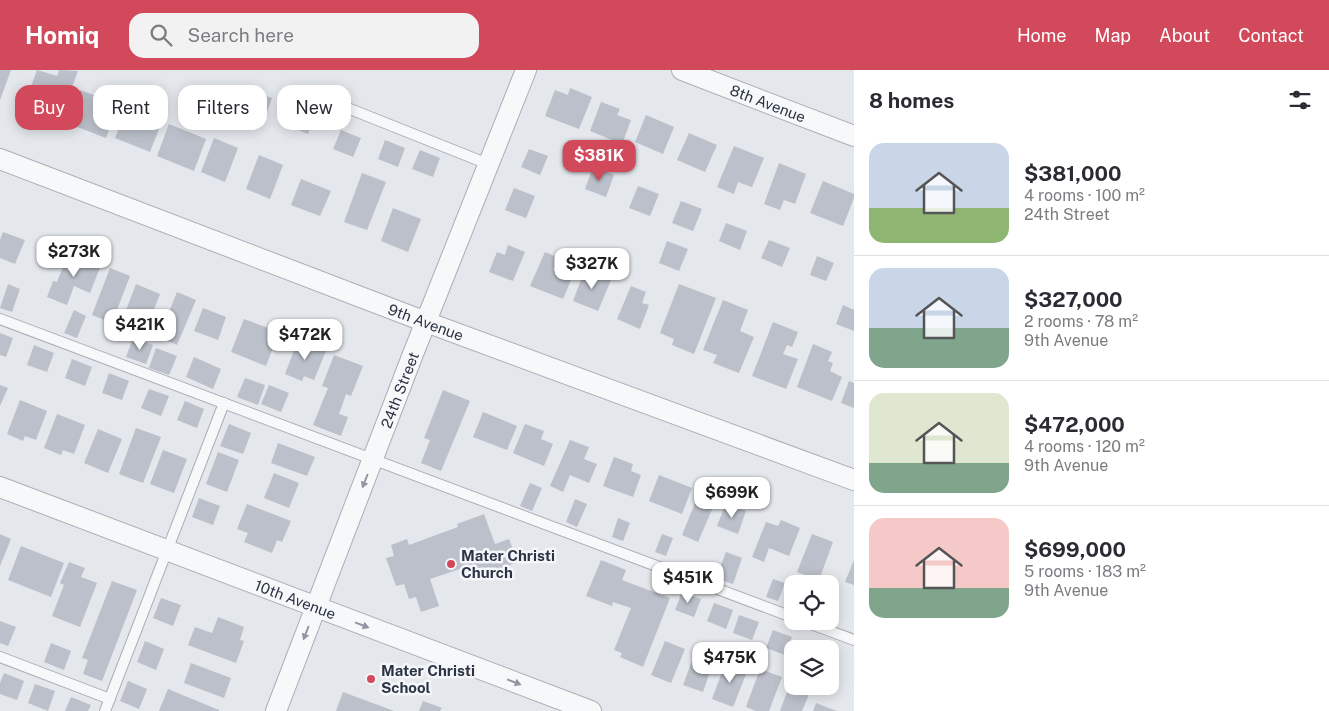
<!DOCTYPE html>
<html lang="en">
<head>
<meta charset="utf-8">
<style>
  :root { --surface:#fff; --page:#f2f2f3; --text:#2b2b33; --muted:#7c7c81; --line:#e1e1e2; --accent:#d1495b }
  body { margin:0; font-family:"Public Sans",sans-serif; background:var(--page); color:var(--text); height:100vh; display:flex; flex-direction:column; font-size:19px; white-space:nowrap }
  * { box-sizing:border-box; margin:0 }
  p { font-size:16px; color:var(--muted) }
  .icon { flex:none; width:28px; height:28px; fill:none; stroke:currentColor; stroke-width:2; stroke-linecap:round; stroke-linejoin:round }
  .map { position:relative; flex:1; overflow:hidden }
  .details { display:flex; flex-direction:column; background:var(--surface); width:475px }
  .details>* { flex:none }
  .top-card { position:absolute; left:15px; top:15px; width:475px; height:45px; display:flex; gap:10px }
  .buttons { position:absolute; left:784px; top:505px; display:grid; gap:10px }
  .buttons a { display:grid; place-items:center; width:55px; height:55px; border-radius:10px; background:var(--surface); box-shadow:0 2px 12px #0003; font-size:25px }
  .price { position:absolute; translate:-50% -42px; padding:0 11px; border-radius:10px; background:#fff; color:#222; font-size:16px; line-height:32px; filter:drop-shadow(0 1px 2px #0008) }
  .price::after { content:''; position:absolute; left:50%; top:30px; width:15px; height:11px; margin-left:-8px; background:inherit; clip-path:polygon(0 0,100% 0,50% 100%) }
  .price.on { background:var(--accent); color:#fff }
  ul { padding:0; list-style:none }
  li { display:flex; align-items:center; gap:15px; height:125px; padding:0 15px }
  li+li { border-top:1px solid var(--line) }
  li span { display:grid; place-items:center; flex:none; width:140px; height:100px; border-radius:15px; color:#555 }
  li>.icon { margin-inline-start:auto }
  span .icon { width:60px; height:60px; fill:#fffc; stroke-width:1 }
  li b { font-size:21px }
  h2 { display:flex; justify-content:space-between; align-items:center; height:60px; padding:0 15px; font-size:21px }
  .chip { padding:0 18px; border-radius:15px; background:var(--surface); box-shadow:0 2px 12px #0003; font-size:18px; line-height:45px }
  .chip.on { background:var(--accent); color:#fff }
  header { display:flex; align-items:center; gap:30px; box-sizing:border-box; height:70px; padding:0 25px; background:var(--accent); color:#fff }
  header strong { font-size:24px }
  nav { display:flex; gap:28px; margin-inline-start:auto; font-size:18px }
  .search { width:350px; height:45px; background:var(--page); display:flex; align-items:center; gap:12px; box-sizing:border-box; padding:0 18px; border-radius:15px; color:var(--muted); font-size:19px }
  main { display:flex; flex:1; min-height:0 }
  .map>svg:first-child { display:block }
  .building { fill:#bbc0ca }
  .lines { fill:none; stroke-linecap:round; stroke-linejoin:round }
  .lane-casing { stroke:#a9aeb7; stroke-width:12 }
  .street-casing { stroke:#a9aeb7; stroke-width:22 }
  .lane { stroke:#f7f8fa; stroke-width:10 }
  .street { stroke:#f7f8fa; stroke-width:20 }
  .oneway { fill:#9196a0 }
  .poi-dot { fill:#d1495b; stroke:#f4f6f9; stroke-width:2 }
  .labels { text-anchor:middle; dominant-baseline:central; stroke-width:5; stroke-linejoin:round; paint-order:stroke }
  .street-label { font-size:15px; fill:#2b3445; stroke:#f4f6f9 }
  .poi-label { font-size:15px; font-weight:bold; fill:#2b3445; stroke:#f4f6f9; text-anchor:start }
</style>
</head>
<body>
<header>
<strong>Homiq</strong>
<div class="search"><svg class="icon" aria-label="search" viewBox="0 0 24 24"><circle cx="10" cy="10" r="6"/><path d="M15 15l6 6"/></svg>Search here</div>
<nav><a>Home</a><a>Map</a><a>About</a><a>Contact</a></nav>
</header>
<main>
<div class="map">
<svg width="854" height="641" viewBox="0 0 854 641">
  <rect width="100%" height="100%" fill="#e4e7ec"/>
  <!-- building -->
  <g class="building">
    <polygon points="0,0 11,0 0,30"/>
    <polygon points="37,0 57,6 59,0 78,1 60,49 24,35"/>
    <polygon points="570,18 592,27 579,59 545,46 555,20 568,25"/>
    <polygon points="80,20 118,34 106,68 67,53"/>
    <polygon points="252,21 272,28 265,48 245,40"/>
    <polygon points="132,26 167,39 150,82 115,68"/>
    <polygon points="601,32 620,39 617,45 631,50 622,74 590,61"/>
    <polygon points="295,37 315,45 308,64 288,56"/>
    <polygon points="646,45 674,57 663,84 635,72"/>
    <polygon points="169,54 206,69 194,101 157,86"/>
    <polygon points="341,60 361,68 353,87 333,79"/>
    <polygon points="689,63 717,75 705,102 677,90"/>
    <polygon points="214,68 238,78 225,112 201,102"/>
    <polygon points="385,70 405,78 398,97 378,89"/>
    <polygon points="734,76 764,88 752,117 738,112 734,124 717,117"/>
    <polygon points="529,79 548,86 540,105 521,97"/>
    <polygon points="420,80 440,88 433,107 412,99"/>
    <polygon points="259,85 283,95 270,129 246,119"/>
    <polygon points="779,93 806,104 795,134 784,130 780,140 764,134"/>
    <polygon points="593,97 614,105 606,127 585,119"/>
    <polygon points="362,103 386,112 367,160 344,152"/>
    <polygon points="301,109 331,121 320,146 291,135"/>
    <polygon points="823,111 854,124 854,128 843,156 810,143"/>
    <polygon points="638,116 659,124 650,146 629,138"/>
    <polygon points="514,118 535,126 526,148 505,140"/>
    <polygon points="681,131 702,139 693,161 672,153"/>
    <polygon points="393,138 421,149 408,182 381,171"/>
    <polygon points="726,153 747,161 740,180 719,171"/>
    <polygon points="3,162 25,170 15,194 0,188 0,170"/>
    <polygon points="769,170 790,178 782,197 761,188"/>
    <polygon points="667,171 688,179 679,201 659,193"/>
    <polygon points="508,175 525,182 513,211 489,202 497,182 505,185"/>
    <polygon points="69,182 101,195 90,223 74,216 67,235 47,227 53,211 57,212"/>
    <polygon points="545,182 559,188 553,200 572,208 563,229 530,216"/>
    <polygon points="817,186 834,193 826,211 810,205"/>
    <polygon points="110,198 130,206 112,253 92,245"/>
    <polygon points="585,199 611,210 598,241 573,231"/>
    <polygon points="8,214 20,219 12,242 0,238"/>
    <polygon points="136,214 160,224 147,257 123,248"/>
    <polygon points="679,214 716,228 694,284 672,275 674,269 660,263"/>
    <polygon points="631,216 646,222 642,233 649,235 640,259 617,249"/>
    <polygon points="177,222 196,230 177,275 159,267"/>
    <polygon points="723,230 748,240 740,261 754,267 739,303 713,293 717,285 703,280"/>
    <polygon points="843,235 854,240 854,261 836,254"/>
    <polygon points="203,238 226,247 218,270 194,261"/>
    <polygon points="74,240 86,246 77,268 64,263"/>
    <polygon points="244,249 279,262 266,296 231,282"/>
    <polygon points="773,252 798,262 792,277 787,275 783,284 798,289 786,319 752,306"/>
    <polygon points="0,263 13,268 6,287 0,285"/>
    <polygon points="133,268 153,275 146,294 126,287"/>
    <polygon points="298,270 326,281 314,310 304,306 302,311 285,304"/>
    <polygon points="813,274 832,282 828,291 833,293 830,301 842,307 832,331 797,317"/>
    <polygon points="34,275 54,283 47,302 27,295"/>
    <polygon points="156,278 177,286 169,305 149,298"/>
    <polygon points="334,285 363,296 351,326 346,324 339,344 348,347 341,366 313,355 328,318 322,316"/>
    <polygon points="194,287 221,299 213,319 186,307"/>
    <polygon points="72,289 92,297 85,316 65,308"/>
    <polygon points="109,303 129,311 122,330 102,323"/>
    <polygon points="245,308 265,315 258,335 237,327"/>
    <polygon points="849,311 854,313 854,338 841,333"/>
    <polygon points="0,315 8,318 0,336"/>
    <polygon points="269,315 289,323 281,342 261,334"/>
    <polygon points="149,319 169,326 161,346 141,338"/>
    <polygon points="443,320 470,331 441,401 421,393 430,370 424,368"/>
    <polygon points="20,330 47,341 36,370 25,366 23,371 7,364"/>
    <polygon points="185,331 204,339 197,358 177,350"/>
    <polygon points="483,342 517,356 507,380 473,367"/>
    <polygon points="57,344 85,355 74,384 63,380 61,385 44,378"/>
    <polygon points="229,354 251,363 243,384 220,376"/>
    <polygon points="525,354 544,361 541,369 553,374 544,396 513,383"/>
    <polygon points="136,358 161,367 143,413 119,404"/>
    <polygon points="98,359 122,369 108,403 84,393"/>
    <polygon points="570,370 589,377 584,389 597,394 589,413 570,405 563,422 550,416"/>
    <polygon points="278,373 315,387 307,406 271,393"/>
    <polygon points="163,380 187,389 174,423 150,414"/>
    <polygon points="218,382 239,390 227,422 206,414"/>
    <polygon points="614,387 633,394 631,401 641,405 633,427 603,416"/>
    <polygon points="274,403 299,413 289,438 264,428"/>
    <polygon points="659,405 692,418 682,444 649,431"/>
    <polygon points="530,413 542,418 532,441 520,436"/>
    <polygon points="700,421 717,428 698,472 682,465"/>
    <polygon points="199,428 220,436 213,455 192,447"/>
    <polygon points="575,429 587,434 577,457 566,452"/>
    <polygon points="726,433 746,441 738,464 717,456"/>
    <polygon points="247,434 291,451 282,472 277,470 272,483 244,472 248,463 237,459"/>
    <polygon points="484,444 495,474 509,469 518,492 476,508 472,495 430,509 439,536 421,542 416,527 409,529 404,514 396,516 386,488 394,486 391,475 407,469 409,475 458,457 457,454"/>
    <polygon points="618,448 630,453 623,471 612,467"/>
    <polygon points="781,450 800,458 789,486 769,478 764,492 752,487 766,452 778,456"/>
    <polygon points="0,464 11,469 0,496"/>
    <polygon points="662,464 673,468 666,486 655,482"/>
    <polygon points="812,464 833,472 819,510 797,502"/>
    <polygon points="21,476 64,493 51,527 8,510"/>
    <polygon points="726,482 742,488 733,514 716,508"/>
    <polygon points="601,490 626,500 622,510 670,528 643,597 620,587 622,583 614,580 631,538 613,532 612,536 586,526"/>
    <polygon points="854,490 854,515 845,512"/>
    <polygon points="69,492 85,498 81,507 97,513 80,557 52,546 64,515 60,513"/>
    <polygon points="773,509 785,513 778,531 766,527"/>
    <polygon points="112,511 137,520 102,611 83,604 88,590 82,588"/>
    <polygon points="682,522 701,529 694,547 675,540"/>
    <polygon points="161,528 181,535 173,556 153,548"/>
    <polygon points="714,533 733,540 726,559 707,551"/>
    <polygon points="739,545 759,552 752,570 733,563"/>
    <polygon points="218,547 244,557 240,570 244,571 236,593 188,575 195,557 212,563"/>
    <polygon points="0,551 16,557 8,576 0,573"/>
    <polygon points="773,560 792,567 785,585 766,578"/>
    <polygon points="807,570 819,575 817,579 804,579"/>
    <polygon points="145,571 164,579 156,600 137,592"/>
    <polygon points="665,571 685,579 671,613 651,605"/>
    <polygon points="51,573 71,581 64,600 44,592"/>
    <polygon points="696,580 715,587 703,622 683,615"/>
    <polygon points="726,591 748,599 733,637 712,629"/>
    <polygon points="191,593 231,608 224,628 184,613"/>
    <polygon points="760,599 782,607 769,641 756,641 746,637"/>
    <polygon points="4,603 24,611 17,630 0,624 0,613"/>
    <polygon points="128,611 147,619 139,639 120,631"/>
    <polygon points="35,614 55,621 48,641 28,633"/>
    <polygon points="790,614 810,622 802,641 780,641"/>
    <polygon points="168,619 219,640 219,641 159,641"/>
    <polygon points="343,622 394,641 336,641"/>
    <polygon points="71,627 91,635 88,641 65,641"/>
    <polygon points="423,631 442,638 440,641 419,641"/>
    <polygon points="816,633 837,641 813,641"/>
  </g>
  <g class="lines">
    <!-- lane casing -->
    <g class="lane-casing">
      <g id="lane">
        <polyline points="345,37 488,94"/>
        <polyline points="0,249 792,547"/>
        <polyline points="803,551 854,570"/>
        <polyline points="0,587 110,629"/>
        <polyline points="105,641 224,333"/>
      </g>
    </g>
    <!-- street casing -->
    <g class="street-casing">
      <g id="street">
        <path id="s1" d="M682,0L854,66"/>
        <path id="s2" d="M0,89L426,252L854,410"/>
        <path id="s3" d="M0,417L591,641"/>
        <path id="s4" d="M276,641L413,284L526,0"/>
      </g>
    </g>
    <!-- lane -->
    <use href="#lane" class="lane"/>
    <!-- street -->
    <use href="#street" class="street"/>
  </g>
  <!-- one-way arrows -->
  <defs><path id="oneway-solid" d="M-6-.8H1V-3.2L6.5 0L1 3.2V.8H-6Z" transform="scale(1.25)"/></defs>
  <g class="oneway">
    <use href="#oneway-solid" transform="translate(365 411) rotate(111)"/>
    <use href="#oneway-solid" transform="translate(362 555) rotate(21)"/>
    <use href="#oneway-solid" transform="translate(306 563) rotate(111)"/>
    <use href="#oneway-solid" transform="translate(514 612) rotate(21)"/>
  </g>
  <!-- markers -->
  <g class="poi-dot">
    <circle cx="451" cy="494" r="5"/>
    <circle cx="371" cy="609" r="5"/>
  </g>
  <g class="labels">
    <!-- street labels -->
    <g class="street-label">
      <text stroke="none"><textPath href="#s1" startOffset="92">8th Avenue</textPath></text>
      <text stroke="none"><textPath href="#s2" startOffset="456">9th Avenue</textPath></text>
      <text stroke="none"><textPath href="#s4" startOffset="344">24th Street</textPath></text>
      <text stroke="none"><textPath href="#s3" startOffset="316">10th Avenue</textPath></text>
    </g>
    <!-- poi labels -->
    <g class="poi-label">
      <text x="461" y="485">Mater Christi<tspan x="461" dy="17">Church</tspan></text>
      <text x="381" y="600">Mater Christi<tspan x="381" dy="17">School</tspan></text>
    </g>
  </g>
</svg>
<div class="buttons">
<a><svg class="icon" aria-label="locate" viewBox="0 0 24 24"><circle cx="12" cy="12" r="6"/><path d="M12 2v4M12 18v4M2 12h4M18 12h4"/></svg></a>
<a><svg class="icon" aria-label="layers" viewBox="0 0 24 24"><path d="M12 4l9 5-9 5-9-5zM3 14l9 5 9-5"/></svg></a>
</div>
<b class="price on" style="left:599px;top:112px">$381K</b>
<b class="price" style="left:74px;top:208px">$273K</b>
<b class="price" style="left:592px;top:220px">$327K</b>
<b class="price" style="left:140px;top:281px">$421K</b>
<b class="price" style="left:305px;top:291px">$472K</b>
<b class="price" style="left:732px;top:449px">$699K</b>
<b class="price" style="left:688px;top:534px">$451K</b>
<b class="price" style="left:730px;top:614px">$475K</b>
<div class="top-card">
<a class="chip on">Buy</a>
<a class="chip">Rent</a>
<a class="chip">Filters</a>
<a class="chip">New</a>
</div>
</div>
<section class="details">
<h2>8 homes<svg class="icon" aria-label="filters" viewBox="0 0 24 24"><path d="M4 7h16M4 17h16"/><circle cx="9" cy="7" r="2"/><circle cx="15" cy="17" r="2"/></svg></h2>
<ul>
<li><span style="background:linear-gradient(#c9d6e8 65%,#8fb573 0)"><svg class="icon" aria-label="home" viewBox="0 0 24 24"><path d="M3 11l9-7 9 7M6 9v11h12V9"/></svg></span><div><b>$381,000</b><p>4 rooms · 100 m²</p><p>24th Street</p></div></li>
<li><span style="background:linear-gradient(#c9d6e8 60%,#7fa58c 0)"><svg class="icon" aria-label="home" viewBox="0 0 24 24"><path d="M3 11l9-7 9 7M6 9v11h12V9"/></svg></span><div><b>$327,000</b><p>2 rooms · 78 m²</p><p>9th Avenue</p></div></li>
<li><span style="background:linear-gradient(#dfe7d0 70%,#7fa58c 0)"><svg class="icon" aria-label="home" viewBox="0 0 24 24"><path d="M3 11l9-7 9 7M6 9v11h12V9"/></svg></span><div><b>$472,000</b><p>4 rooms · 120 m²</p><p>9th Avenue</p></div></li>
<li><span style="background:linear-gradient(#f6c9c9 70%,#7fa58c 0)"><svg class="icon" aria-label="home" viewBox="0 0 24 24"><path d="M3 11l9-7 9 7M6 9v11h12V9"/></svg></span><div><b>$699,000</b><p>5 rooms · 183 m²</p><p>9th Avenue</p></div></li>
</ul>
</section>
</main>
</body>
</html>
